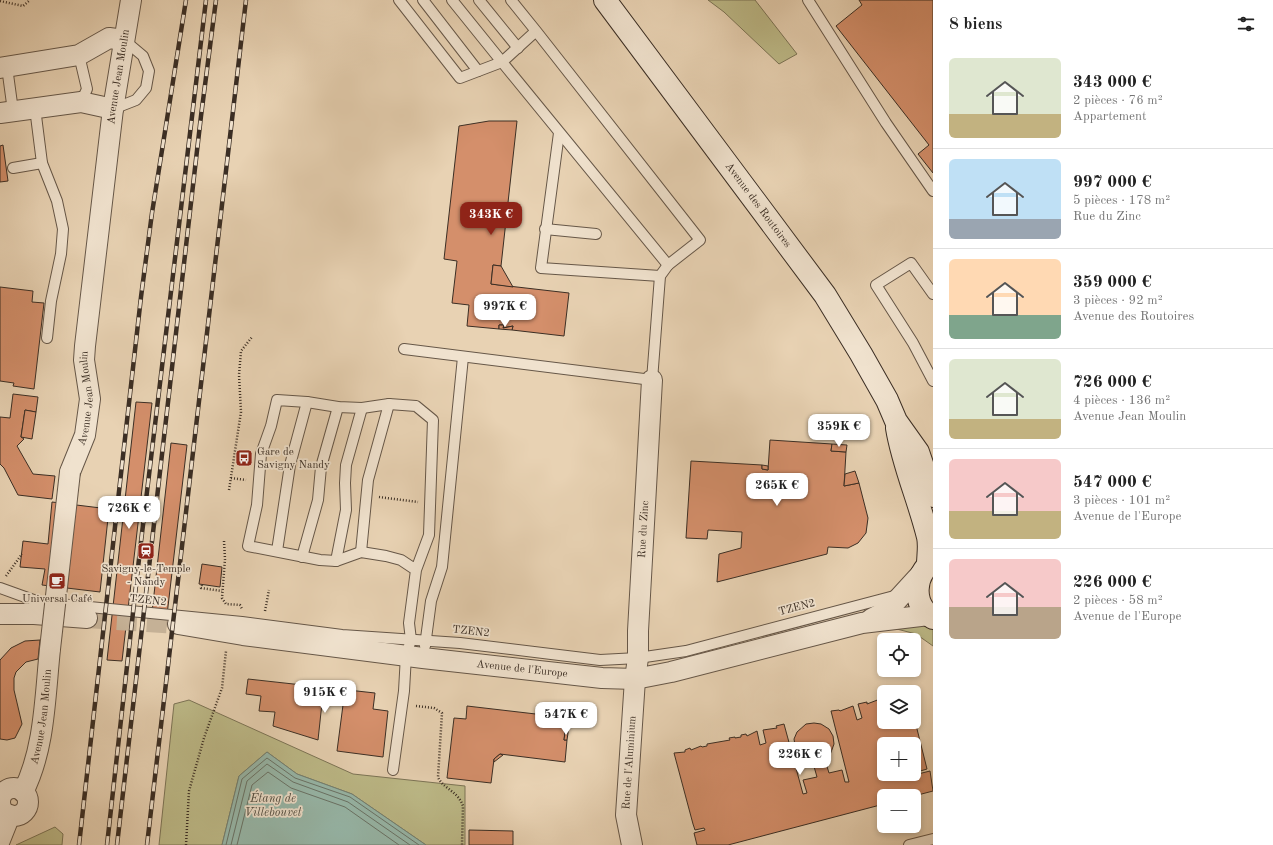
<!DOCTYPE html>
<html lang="fr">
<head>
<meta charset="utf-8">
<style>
  :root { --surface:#fff; --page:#f6f6f6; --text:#222; --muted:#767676; --line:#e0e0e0; --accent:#8f2418 }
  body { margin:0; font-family:"Old Standard TT",serif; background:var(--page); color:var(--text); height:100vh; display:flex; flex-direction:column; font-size:15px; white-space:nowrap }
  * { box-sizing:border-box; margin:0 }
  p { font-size:13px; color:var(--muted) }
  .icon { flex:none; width:22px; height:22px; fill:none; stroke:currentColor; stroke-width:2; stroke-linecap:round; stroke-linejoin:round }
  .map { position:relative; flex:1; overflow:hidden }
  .drawer { display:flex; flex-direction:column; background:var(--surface); width:340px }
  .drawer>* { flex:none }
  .tools { position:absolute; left:877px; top:633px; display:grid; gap:8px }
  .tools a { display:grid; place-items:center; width:44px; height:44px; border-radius:6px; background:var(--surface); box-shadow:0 2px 6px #0003; font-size:20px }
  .price { position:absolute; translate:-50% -34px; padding:0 9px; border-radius:8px; background:#fff; color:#222; font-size:13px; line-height:26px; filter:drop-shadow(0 1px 2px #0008) }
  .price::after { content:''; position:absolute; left:50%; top:24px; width:12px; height:9px; margin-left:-6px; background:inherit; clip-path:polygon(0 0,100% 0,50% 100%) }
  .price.active { background:var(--accent); color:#fff }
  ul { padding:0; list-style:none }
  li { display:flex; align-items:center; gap:12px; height:100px; padding:0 16px }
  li+li { border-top:1px solid var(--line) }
  li span { display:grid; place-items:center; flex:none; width:112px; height:80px; border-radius:6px; color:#555 }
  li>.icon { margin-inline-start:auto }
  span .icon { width:48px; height:48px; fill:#fffc; stroke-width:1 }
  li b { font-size:17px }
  h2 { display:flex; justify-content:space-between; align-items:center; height:48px; padding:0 16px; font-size:17px }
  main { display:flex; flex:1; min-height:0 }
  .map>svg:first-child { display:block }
  .green { fill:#bdba88; stroke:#7c7456 }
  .water { fill:#97b8aa; stroke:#728174 }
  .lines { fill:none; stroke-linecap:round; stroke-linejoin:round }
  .shore { stroke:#697367; stroke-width:1 }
  .building { fill:#d48f6b; stroke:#3b2e24; fill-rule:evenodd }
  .street-tunnel { stroke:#c5b196; stroke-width:20; stroke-dasharray:20 10; stroke-linecap:butt }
  .lane-casing { stroke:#665748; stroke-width:12 }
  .street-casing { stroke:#665748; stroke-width:22 }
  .secondary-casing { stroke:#3b2e24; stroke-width:24 }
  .path { stroke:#3b2e24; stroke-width:2.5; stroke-dasharray:1 2; stroke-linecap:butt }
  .lane { stroke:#f0e2ce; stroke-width:10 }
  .street { stroke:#f0e2ce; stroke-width:20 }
  .secondary { stroke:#f0e2ce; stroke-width:22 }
  .rail-casing { stroke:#3b2e24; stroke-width:4.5 }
  .rail { stroke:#f0e2ce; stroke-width:3; stroke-dasharray:9; stroke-linecap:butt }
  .street-bridge-casing { stroke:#665748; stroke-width:22; stroke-linecap:butt }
  .street-bridge { stroke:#f0e2ce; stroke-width:20 }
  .labels { text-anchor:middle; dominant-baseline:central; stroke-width:3.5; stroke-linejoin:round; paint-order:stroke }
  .street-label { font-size:11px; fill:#3b2e24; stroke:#f0e2ce }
  .poi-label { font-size:11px; fill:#3b2e24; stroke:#f0e2ce }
  .water-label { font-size:12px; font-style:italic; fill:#4d4a3f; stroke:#f0e2ce }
</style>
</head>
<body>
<main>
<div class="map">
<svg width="933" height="845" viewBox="0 0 933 845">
  <rect width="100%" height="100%" fill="#e8d2b3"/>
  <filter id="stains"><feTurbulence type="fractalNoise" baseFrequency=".005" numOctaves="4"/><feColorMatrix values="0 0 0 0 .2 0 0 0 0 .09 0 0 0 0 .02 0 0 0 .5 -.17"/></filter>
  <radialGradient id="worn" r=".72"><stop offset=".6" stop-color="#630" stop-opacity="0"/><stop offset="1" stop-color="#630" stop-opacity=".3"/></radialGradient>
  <!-- green -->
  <g class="green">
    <polygon points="708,0 755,0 797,54 779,64 724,12"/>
    <polygon points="923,623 933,625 933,646 916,634 893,628"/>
    <polygon points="189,700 353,774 465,786 465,845 426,845 352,794 297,774 267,752 239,776 222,845 159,845 174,704"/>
    <polygon points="55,827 63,834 62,845 16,845"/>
  </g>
  <!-- water -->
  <polygon class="water" points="267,752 297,774 352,794 426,845 222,845 239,776"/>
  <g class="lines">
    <!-- shore -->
    <g class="shore">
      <polyline points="226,845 242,779 267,758 295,778 350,797 419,845"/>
      <polyline points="231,845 247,781 267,764 293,782 348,802 410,845"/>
      <polyline points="237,845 252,785 268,772 291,788 345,807 399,845"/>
    </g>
  </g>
  <!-- building -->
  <g class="building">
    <polygon points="859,0 933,0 933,173 918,154 929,145 836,26 862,5"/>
    <polygon points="489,121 517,121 501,266 493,265 491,284 569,293 564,336 512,330 513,326 503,328 504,325 499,325 499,329 467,326 469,305 452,303 457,261 444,259 459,126"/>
    <polygon points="3,145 8,181 0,182 0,146"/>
    <polygon points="493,265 501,266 513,287 491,284"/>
    <polygon points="0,287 33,291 32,302 44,303 34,389 13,386 14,383 0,381"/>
    <polygon points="499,325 504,325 503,328 513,326 512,330 499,329"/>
    <polygon points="13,394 38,397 36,412 25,410 21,437 24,439 17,446 33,474 55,476 52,499 18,495 4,468 0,464 0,417 10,418"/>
    <polygon points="136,402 152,403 122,661 107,660"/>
    <polygon points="25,410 36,412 32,439 21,437"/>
    <polygon points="770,440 832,444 831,451 846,452 844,486 859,483 868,518 866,533 858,543 848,548 828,547 827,554 717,582 719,554 741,548 742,532 708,530 707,539 686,538 691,461 762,465 762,469 768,470"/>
    <polygon points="171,443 187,445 165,632 150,630"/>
    <polygon points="832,444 847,445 846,452 831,451"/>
    <polygon points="762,465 768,466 768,470 762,469"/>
    <polygon points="855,471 859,483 844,486 845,474"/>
    <polygon points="52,502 109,509 100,592 42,585 45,569 20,567 23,541 48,544"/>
    <polygon points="202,564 222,567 220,587 199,584"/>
    <polygon points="40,640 38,659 26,662 16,672 14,678 14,690 22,724 15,738 7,740 0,739 0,660 11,648 25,641"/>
    <polygon points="248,679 375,693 373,709 388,711 383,757 337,751 343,705 322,703 318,740 273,726 275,712 259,711 261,696 246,694"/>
    <path d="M880,699L884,712V722H914V717L927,769L917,772L918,774L930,771L933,791L914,796H884V804L728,845H697L694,833L705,830L704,828L695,830L693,824L674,753L685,752V750L690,748L691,750L701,746L702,747L707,746V744L730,740L729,738L735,737V738L741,737V735L746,734L747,736L757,731L760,745L766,743L763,730L777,728L776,726L784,724L803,794L807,793L803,780L817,777L813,763L804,760L796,752L794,739L797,732L806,724L814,723L821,724L829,729L833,736L834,744L830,755L825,760L829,773L842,770L845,782H849L831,711L839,710L840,711L853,706L857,720L862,718L858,704L867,702V704ZM884,744H914V774H884Z"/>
    <polygon points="467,706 570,718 568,733 565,732 564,740 567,740 565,762 500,754 494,759 491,783 447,778 454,718 466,719"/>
    <polygon points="565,732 568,733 567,740 564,740"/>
    <polygon points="500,754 503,755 494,762 494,759"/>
    <polygon points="469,830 513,831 513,845 469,845"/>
  </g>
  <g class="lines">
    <!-- street-tunnel -->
    <polyline class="street-tunnel" points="87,618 178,624"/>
    <!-- lane casing -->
    <g class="lane-casing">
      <g id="lane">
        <polyline points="399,0 460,78 502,62 452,0"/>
        <polyline points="423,0 478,71"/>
        <polyline points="479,0 518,48"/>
        <polyline points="511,0 536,31 700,240 668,265 502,62 536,31"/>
        <polyline points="808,0 886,123 933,191"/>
        <polyline points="79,55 87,89 81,102"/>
        <polyline points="4,64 7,67 13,111"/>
        <polyline points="35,108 42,163 57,201 63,229 61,254 51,301 47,338"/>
        <polyline points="113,109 136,100 146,88 149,71 143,56 124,40"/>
        <polyline points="559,133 541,268 660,276"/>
        <polyline points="13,168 42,163"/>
        <polyline points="545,229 596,234"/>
        <polyline points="933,294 911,263 876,285 913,343 933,381"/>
        <polyline points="404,349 652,380 660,276 668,265"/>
        <polyline points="277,551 290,465 307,402"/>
        <polyline points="361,552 368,480 389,404"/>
        <polyline points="302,557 318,500 321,467 338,407"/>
        <polyline points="336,561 346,510 345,483 346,465 362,408"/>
        <polyline points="0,588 39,602 242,622 342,635 460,643 600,660 638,658 686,651 898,595"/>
        <polyline points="425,646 431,601 442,567 463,357"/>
        <polyline points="393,770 404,691 406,655 411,640 409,623 416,570 429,535 433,420 416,406 389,404 362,408 338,407 307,402 277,400 271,426 261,454 257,505 248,546 320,560 336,561 361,552 386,556 401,560 416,570"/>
        <polyline points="909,845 933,839"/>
      </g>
    </g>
    <!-- street casing -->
    <g class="street-casing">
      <g id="street">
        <polyline points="0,68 79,55 109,38 124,40"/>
        <polyline points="0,113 81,102 113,109"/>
        <path id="s1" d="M70,472L85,435L90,399L84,360L85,346L113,109L131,0"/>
        <polyline points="0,614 34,614 87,618"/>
        <polyline points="871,619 888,610 920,575"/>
        <path id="s2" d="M178,624L243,635L423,658L602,678L635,679L671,672L862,623L929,615"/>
        <circle cx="14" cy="802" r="14"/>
        <path id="s3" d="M23,792C45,749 45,696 50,649"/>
        <polyline points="0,840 10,815"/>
        <path id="s4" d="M632,845L626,815L635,679L638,658V631L652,380"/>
      </g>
    </g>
    <!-- secondary casing -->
    <g class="secondary-casing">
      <g id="secondary">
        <path id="s5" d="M605,0L825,295L861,354L887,400L896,421L918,452L933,496"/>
        <path d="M897,428C903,465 919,500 928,537C930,546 928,556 928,565"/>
        <path d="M933,561C914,575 911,604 933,618"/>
      </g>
    </g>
    <!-- path -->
    <g class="path">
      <polyline points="0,1 23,6 30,0"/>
      <polyline points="231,478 246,480"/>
      <polyline points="229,490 241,412 239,375 241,351 252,337"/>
      <polyline points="379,497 418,502"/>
      <polyline points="224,541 225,559 222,598 226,604 240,605 242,609"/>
      <polyline points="6,576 22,554"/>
      <polyline points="202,585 201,588 222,591"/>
      <polyline points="265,611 269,590"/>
      <path d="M416,706L434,708L442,713L438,777C442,788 458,791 463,806L462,845"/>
      <polyline points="186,845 189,791 204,738 222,688 226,651"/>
    </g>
    <!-- lane -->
    <use href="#lane" class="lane"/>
    <!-- street -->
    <use href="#street" class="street"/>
    <!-- secondary -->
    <use href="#secondary" class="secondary"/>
    <!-- rail casing -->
    <g class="rail-casing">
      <g id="rail">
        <polyline points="79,845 141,297 152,213 186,0"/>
        <polyline points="107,845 140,550 206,0"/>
        <polyline points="117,845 201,116 216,0"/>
        <polyline points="147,845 246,0"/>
      </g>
    </g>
    <!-- rail -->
    <use href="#rail" class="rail"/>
    <!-- street-bridge casing -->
    <g class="street-bridge-casing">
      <polyline id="street-bridge" points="50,649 70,472"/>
    </g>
    <!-- street-bridge -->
    <use href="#street-bridge" class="street-bridge"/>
  </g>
  <!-- icons -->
  <defs>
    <g id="bus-square" transform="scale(0.9)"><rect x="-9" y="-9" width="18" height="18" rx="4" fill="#8f2418" stroke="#f0e2ce"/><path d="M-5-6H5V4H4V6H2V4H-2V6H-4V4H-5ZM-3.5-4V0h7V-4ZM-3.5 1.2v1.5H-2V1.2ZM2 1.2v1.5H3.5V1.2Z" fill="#fff"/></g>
    <g id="station-square" transform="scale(0.9)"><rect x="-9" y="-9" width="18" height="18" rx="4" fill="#8f2418" stroke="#f0e2ce"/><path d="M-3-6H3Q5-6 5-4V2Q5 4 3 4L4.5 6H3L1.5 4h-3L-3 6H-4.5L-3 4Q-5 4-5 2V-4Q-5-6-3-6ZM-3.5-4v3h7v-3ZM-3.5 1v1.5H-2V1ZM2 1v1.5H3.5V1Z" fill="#fff"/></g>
    <g id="cafe-square" transform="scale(0.9)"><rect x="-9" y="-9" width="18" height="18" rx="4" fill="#8f2418" stroke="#f0e2ce"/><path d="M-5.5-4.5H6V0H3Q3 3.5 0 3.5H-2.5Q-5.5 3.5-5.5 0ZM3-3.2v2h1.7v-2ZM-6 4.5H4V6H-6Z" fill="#fff"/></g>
  </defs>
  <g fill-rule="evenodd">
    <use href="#bus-square" x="244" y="458"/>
    <use href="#station-square" x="146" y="551"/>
    <use href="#cafe-square" x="57" y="581"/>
  </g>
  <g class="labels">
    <!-- street labels -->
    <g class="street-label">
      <text stroke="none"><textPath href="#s1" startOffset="401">Avenue Jean Moulin</textPath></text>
      <text stroke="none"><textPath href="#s5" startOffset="256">Avenue des Routoires</textPath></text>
      <text stroke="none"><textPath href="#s1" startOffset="77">Avenue Jean Moulin</textPath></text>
      <text stroke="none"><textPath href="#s4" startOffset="317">Rue du Zinc</textPath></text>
      <text transform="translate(148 601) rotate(6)">TZEN2</text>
      <text transform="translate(797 608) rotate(-15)">TZEN2</text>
      <text transform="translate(471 632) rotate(6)">TZEN2</text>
      <text stroke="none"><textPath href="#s2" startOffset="347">Avenue de l'Europe</textPath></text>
      <text stroke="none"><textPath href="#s3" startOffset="78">Avenue Jean Moulin</textPath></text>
      <text stroke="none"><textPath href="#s4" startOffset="83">Rue de l'Aluminium</textPath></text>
    </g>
    <!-- poi labels -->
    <g class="poi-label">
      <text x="257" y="452" text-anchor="start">Gare de<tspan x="257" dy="13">Savigny Nandy</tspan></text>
      <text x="146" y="569">Savigny-le-Temple<tspan x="146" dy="13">- Nandy</tspan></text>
      <text x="57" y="599">Universal Café</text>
    </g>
    <!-- water labels -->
    <g class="water-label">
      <text x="273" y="799">Étang de<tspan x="273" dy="14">Villebouvet</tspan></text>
    </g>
  </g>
  <rect width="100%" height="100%" filter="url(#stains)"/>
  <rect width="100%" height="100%" fill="url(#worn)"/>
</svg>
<div class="tools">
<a><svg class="icon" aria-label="locate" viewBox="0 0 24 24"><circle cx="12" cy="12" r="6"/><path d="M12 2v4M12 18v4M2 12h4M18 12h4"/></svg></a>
<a><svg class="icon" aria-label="layers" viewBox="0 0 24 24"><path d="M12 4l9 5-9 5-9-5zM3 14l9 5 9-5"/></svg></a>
<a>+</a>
<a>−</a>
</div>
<b class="price active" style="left:491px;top:236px">343K €</b>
<b class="price" style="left:505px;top:328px">997K €</b>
<b class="price" style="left:839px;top:448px">359K €</b>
<b class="price" style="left:777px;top:507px">265K €</b>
<b class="price" style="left:129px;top:530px">726K €</b>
<b class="price" style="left:325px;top:714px">915K €</b>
<b class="price" style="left:566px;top:736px">547K €</b>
<b class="price" style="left:800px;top:776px">226K €</b>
</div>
<section class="drawer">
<h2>8 biens<svg class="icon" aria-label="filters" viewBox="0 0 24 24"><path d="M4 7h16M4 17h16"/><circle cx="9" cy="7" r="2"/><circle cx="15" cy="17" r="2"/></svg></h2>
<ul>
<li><span style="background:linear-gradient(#dfe7d0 70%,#c2b280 0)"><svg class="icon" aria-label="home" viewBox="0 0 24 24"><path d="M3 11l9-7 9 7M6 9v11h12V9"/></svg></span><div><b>343 000 €</b><p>2 pièces · 76 m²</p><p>Appartement</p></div></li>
<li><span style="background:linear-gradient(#bfe0f5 75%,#9aa5b1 0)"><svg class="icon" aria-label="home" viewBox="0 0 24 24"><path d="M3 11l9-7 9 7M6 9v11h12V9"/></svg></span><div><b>997 000 €</b><p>5 pièces · 178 m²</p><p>Rue du Zinc</p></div></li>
<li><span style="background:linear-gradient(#ffd9b3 70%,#7fa58c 0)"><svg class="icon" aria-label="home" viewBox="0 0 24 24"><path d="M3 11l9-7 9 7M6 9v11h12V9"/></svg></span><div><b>359 000 €</b><p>3 pièces · 92 m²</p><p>Avenue des Routoires</p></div></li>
<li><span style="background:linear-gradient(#dfe7d0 75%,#c2b280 0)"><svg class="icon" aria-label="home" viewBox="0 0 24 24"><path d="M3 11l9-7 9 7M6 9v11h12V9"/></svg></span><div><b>726 000 €</b><p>4 pièces · 136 m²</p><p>Avenue Jean Moulin</p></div></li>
<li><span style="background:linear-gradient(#f6c9c9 65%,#c2b280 0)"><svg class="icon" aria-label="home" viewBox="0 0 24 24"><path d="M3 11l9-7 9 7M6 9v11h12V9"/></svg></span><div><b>547 000 €</b><p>3 pièces · 101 m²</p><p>Avenue de l'Europe</p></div></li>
<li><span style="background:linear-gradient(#f6c9c9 60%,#b9a48a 0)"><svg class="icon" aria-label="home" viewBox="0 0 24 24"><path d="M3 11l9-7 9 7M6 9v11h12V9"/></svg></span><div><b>226 000 €</b><p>2 pièces · 58 m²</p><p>Avenue de l'Europe</p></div></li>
</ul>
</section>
</main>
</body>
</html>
